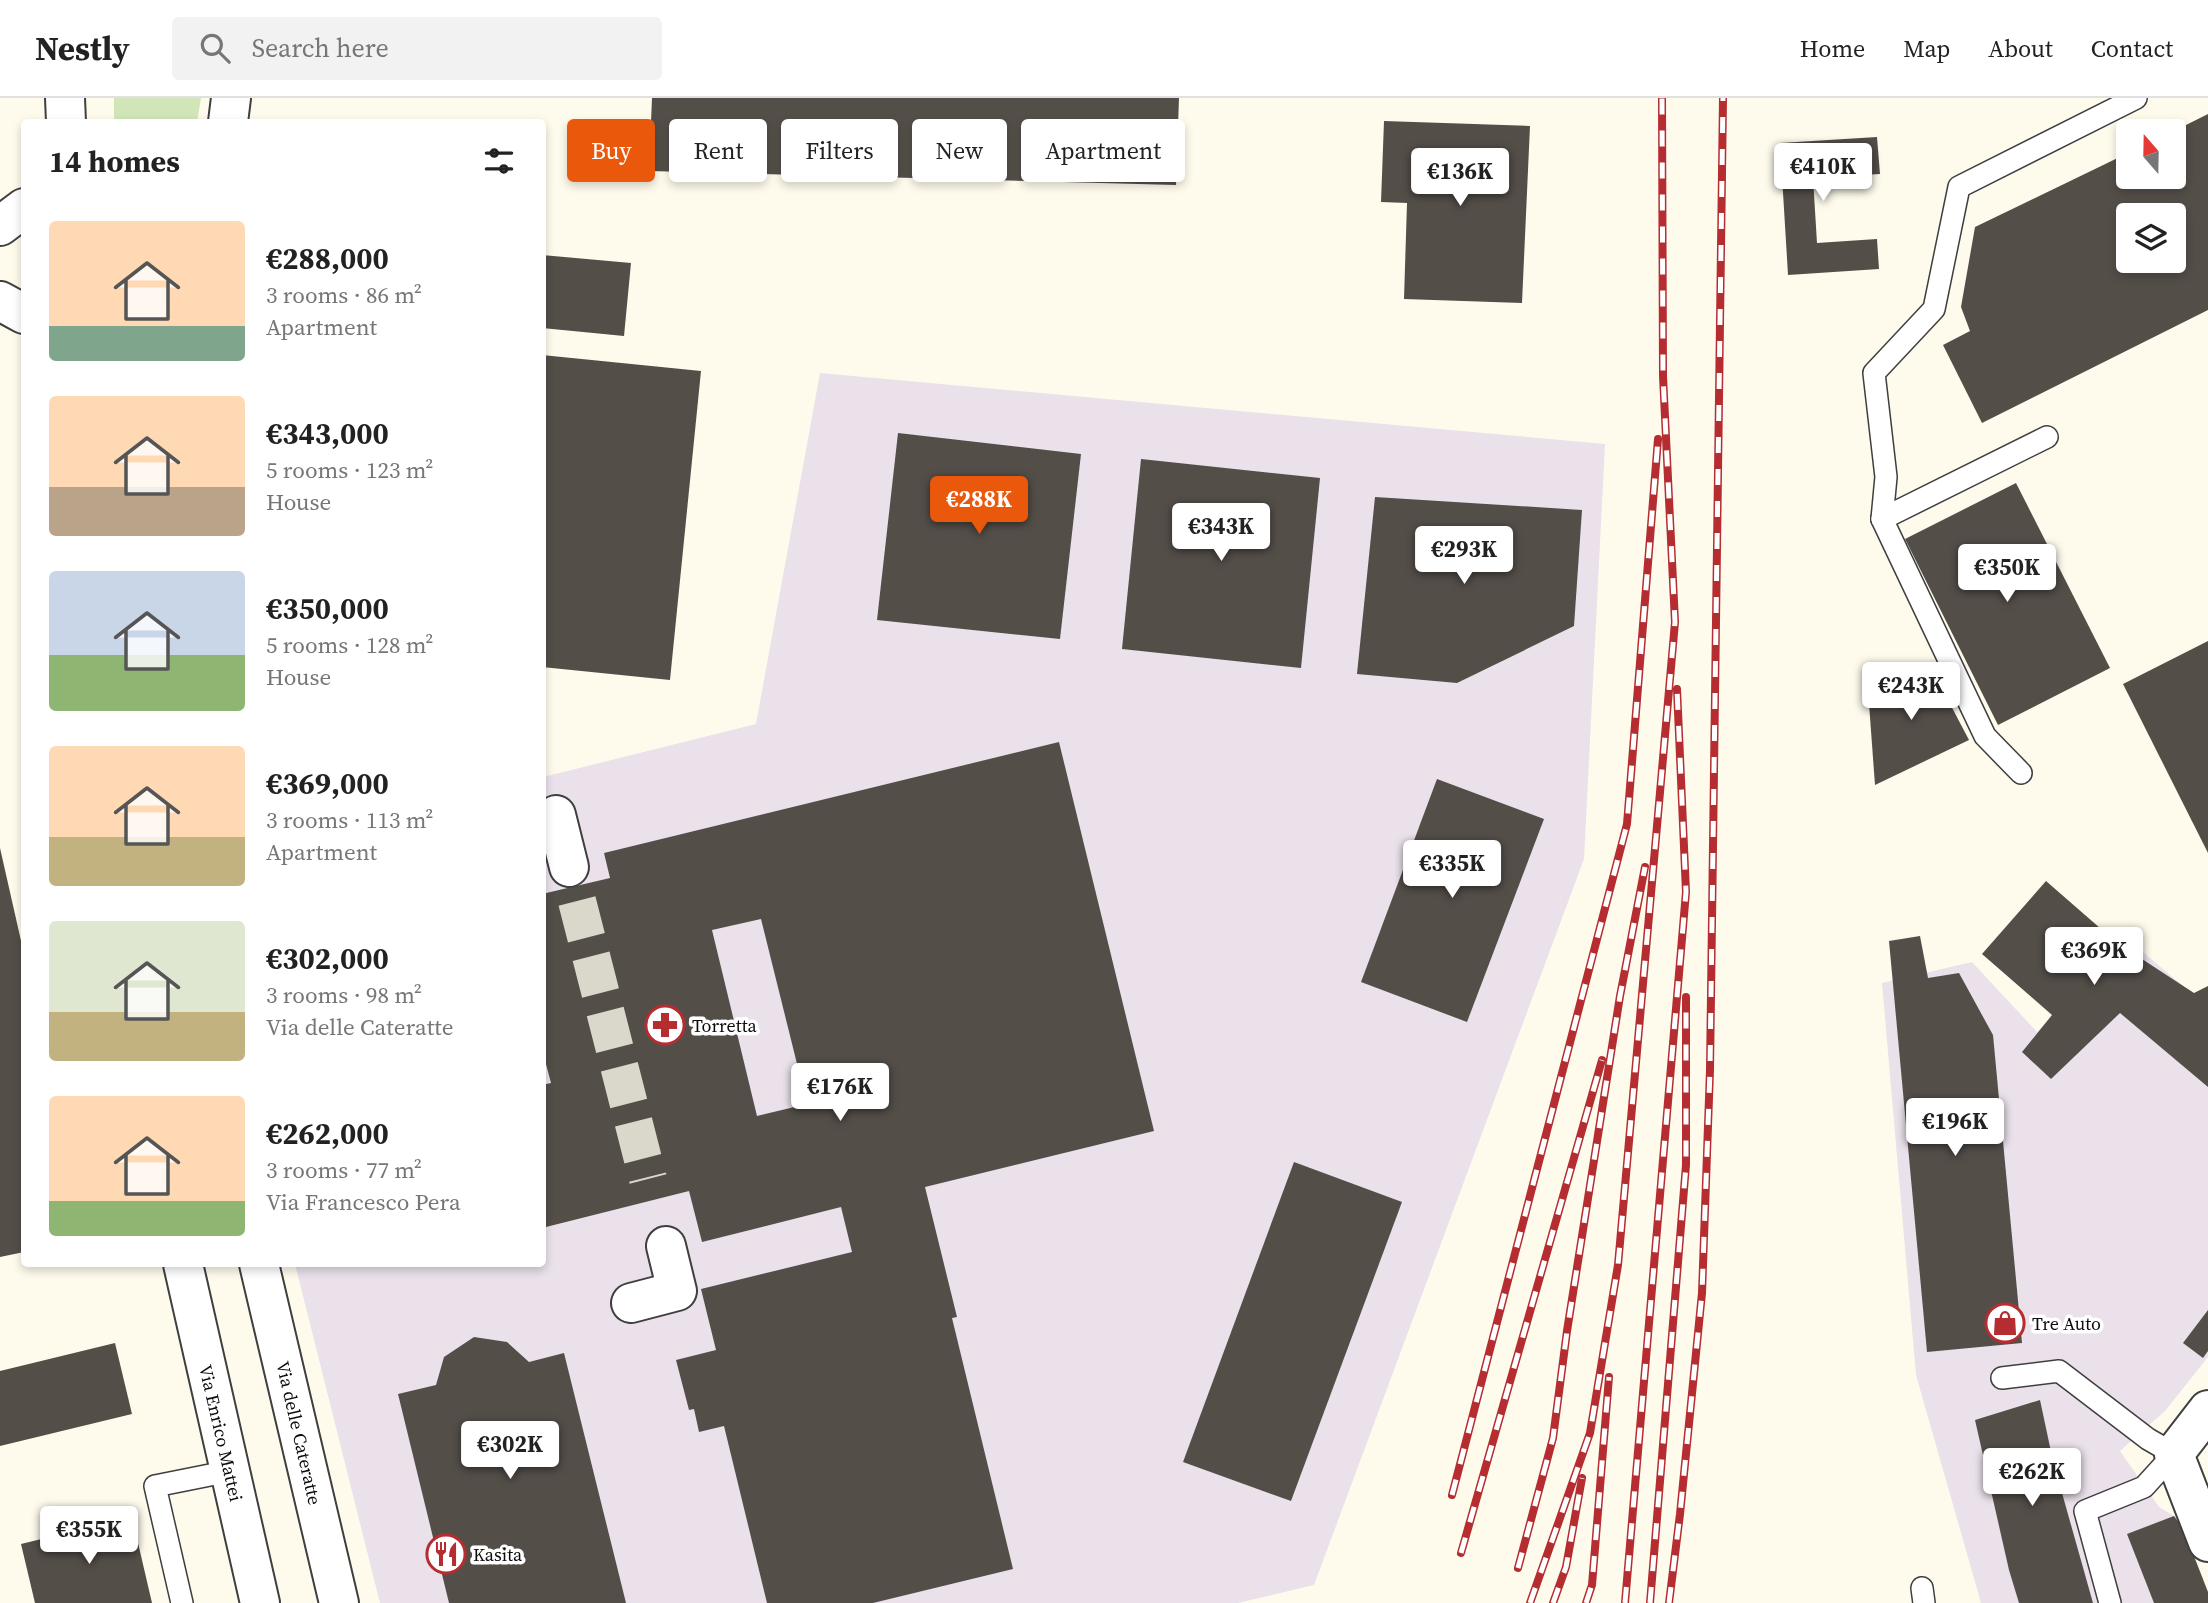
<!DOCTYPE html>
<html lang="en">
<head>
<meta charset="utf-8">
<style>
  :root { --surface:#fff; --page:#f2f2f2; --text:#222; --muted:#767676; --line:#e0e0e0; --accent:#ea580c }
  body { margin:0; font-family:"Source Serif 4",serif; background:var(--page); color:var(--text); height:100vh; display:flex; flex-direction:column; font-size:26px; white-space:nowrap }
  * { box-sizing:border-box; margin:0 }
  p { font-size:23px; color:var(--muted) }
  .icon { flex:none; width:38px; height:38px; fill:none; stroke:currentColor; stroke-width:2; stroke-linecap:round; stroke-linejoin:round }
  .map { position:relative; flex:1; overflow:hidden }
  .side { position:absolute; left:21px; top:21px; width:525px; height:1148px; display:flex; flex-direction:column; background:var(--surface); border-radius:7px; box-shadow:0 4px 10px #0003 }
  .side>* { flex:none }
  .top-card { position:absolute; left:567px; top:21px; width:665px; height:63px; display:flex; gap:14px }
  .needle { width:46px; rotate:340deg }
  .tools { position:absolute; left:2116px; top:21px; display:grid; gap:14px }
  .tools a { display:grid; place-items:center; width:70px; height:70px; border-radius:7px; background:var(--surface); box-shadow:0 4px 10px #0003; font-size:35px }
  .price { position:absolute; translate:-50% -60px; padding:0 16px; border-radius:7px; background:#fff; color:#222; font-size:23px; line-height:46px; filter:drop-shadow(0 2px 4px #0008) }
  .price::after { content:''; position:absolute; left:50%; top:42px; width:21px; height:16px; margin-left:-10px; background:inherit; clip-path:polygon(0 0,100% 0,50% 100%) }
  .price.on { background:var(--accent); color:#fff }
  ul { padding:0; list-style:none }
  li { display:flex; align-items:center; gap:21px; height:175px; padding:0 28px }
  li span { display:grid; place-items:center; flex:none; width:196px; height:140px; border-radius:7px; color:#555 }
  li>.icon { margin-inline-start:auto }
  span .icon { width:84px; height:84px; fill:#fffc; stroke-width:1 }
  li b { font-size:30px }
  h2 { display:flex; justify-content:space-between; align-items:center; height:84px; padding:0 28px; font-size:30px }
  .pill { padding:0 24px; border-radius:7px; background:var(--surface); box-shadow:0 4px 10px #0003; font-size:24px; line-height:63px }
  .pill.on { background:var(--accent); color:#fff }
  header { display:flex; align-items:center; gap:42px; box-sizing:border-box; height:98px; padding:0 35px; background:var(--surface); border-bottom:2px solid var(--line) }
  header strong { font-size:33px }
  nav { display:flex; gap:38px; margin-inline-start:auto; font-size:24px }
  .search { width:490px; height:63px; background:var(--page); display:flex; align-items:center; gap:18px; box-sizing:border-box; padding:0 24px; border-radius:7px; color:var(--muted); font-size:26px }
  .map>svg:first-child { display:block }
  .industrial { fill:#eae1eb }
  .green { fill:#d0e6b8 }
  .building { fill:#544e49; fill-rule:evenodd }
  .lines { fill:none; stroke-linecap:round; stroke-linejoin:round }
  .street-tunnel { stroke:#dad7cb; stroke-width:38; stroke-dasharray:38 19; stroke-linecap:butt }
  .lane-casing { stroke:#3f3f3f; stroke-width:24 }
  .street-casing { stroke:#3f3f3f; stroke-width:42 }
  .lane { stroke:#fff; stroke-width:21 }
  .street { stroke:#fff; stroke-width:38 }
  .rail-casing { stroke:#b52c31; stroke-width:8 }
  .rail { stroke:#fff; stroke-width:5; stroke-dasharray:16; stroke-linecap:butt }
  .labels { text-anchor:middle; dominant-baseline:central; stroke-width:7; stroke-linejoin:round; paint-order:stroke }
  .poi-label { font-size:18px; fill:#0c0c0c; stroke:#fff; text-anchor:start }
  .street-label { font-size:18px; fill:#0c0c0c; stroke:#fff }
</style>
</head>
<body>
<header>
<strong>Nestly</strong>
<div class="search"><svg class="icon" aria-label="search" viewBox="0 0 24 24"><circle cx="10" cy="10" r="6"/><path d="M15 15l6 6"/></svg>Search here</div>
<nav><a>Home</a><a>Map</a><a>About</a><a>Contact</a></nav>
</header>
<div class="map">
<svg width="2208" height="1505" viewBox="0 0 2208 1505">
  <rect width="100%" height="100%" fill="#fefbed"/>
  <!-- industrial -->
  <g class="industrial">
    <polygon points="820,275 1605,346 1584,761 1314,1487 1238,1505 380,1505 295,1166 542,1166 543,679 756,626"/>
    <polygon points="2125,839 2208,909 2208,1259 2165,1313 2120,1353 2159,1409 2174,1418 2183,1430 2208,1505 1981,1505 1916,1277 1882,885 1972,864 2037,934"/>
  </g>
  <!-- green -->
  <polygon class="green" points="114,0 201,0 197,24 114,24"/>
  <!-- building -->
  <g class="building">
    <polygon points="652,0 1179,0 1176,87 649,73"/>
    <path d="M2208,16V212L1982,325L1943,247L1970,233L1961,209L1975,129L2128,55V79H2174V33ZM2128,117H2174V163H2128Z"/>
    <polygon points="1384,23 1530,28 1522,205 1404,201 1407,105 1381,104"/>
    <polygon points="1877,39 1880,76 1813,80 1817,145 1877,141 1879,171 1788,177 1780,45"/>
    <polygon points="542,157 631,165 624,238 542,230"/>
    <polygon points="542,257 701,273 670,582 542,569"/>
    <polygon points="898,335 1081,356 1060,541 877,522"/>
    <polygon points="1141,361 1320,380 1301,570 1122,551"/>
    <polygon points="2016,385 2110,570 1998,627 1905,441"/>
    <polygon points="1375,399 1582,412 1574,528 1457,585 1357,576"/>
    <polygon points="2208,543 2208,755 2123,586"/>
    <polygon points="1928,564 1969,642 1875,687 1868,592"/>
    <path d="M1059,644L1154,1033L925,1089L957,1219L952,1220L1013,1471L873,1505H767L724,1328L699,1334L694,1311L689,1312L676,1262L716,1252L701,1191L852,1154L841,1109L702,1144L689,1093L542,1130V987L551,985L542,951V796L610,780L604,755ZM761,821L807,1006L757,1018L712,832Z"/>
    <polygon points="1437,681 1544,721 1467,924 1361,884"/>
    <polygon points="0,750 24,856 24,1154 0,1159"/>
    <polygon points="2046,783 2116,844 2194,895 2208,888 2208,989 2120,915 2051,981 2022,954 2052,917 1982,856"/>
    <polygon points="1920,838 1928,880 1959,875 1993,937 2022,1245 1927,1254 1889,843"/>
    <polygon points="1294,1064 1402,1104 1291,1403 1183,1364"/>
    <polygon points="2208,1212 2208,1253 2203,1260 2183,1245"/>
    <polygon points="474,1239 507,1244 529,1264 564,1255 626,1505 449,1505 398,1296 436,1287 444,1259"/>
    <polygon points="115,1245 132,1316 0,1348 0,1273"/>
    <polygon points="2040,1302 2053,1363 2093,1505 2019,1505 2009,1472 1975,1322"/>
    <polygon points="2174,1418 2183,1430 2208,1494 2208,1505 2154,1505 2127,1436"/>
    <polygon points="132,1419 152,1505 35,1505 21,1446"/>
  </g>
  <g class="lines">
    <!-- street-tunnel -->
    <polyline class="street-tunnel" points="577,803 648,1081"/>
    <!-- lane casing -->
    <g class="lane-casing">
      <g id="lane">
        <polyline points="2047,339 1882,421 1886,379 1874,275 1934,211 1959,89 2136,0"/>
        <polyline points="1882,421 1985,638 2021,675"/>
        <polyline points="2002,1280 2059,1273 2148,1341 2174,1356 2144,1389 2085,1413 2110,1505"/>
        <polyline points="1922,1490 1924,1505"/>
        <polyline points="182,1505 155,1388 230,1373"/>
      </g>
    </g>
    <!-- street casing -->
    <g class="street-casing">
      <g id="street">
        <polyline points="65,0 66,24"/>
        <polyline points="228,24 231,0"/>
        <polyline points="0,128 24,110"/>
        <polyline points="0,203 24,216"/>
        <polyline points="556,717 569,769"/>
        <polyline points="183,1166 260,1505"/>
        <polyline points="259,1166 339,1505"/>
        <polyline points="631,1205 677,1193 666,1148"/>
        <polyline points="2208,1312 2174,1356 2208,1444"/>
      </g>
    </g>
    <!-- lane -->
    <use href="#lane" class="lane"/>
    <!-- street -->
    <use href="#street" class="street"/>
    <!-- rail casing -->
    <g class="rail-casing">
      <g id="rail">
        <polyline points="1452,1397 1627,726 1658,341"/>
        <polyline points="1461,1455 1602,962"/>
        <polyline points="1518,1470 1553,1340 1567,1233 1620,898 1645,769"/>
        <polyline points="1530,1505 1590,1335 1618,1167 1661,683 1675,524 1663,278 1662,0"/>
        <polyline points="1553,1505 1566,1469 1582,1380"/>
        <polyline points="1586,1505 1592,1487 1609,1279"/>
        <polyline points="1625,1505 1686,794 1677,591"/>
        <polyline points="1650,1505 1686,1067 1686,899"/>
        <polyline points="1669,1505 1680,1416 1702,1195 1710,972 1723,0"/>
      </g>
    </g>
    <!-- rail -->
    <use href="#rail" class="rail"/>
  </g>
  <!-- icons -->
  <defs>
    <g id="pharmacy-ring" transform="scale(2.0125)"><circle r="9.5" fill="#fff" stroke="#b52c31" stroke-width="1.5"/><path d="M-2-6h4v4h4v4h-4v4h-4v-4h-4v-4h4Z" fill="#b52c31"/></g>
    <g id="shop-ring" transform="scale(2.0125)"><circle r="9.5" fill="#fff" stroke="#b52c31" stroke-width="1.5"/><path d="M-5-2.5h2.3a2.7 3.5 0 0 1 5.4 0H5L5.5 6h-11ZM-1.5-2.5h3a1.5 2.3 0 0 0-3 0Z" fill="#b52c31"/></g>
    <g id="restaurant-ring" transform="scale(2.0125)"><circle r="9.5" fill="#fff" stroke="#b52c31" stroke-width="1.5"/><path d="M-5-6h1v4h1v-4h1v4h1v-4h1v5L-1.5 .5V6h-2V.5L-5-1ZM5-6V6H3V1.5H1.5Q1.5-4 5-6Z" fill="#b52c31"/></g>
  </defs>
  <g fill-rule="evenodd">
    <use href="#pharmacy-ring" x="665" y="927"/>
    <use href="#shop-ring" x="2005" y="1225"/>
    <use href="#restaurant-ring" x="446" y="1456"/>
  </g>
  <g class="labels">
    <!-- poi labels -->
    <g class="poi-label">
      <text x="692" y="927">Torretta</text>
      <text x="2032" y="1225">Tre Auto</text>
      <text x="473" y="1456">Kasita</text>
    </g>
    <!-- street labels -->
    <g class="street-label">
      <text transform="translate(221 1335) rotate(77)">Via Enrico Mattei</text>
      <text transform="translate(299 1335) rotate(77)">Via delle Cateratte</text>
    </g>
  </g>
</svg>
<div class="tools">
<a><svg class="needle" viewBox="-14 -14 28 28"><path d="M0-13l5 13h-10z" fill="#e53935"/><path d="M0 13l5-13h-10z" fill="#767676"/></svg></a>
<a><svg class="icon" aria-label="layers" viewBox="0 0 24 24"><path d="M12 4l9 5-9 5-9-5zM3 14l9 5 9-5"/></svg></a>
</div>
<b class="price" style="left:1823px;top:105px">€410K</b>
<b class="price" style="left:1460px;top:110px">€136K</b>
<b class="price on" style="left:979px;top:438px">€288K</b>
<b class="price" style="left:1221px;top:465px">€343K</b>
<b class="price" style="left:1464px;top:488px">€293K</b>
<b class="price" style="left:2007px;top:506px">€350K</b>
<b class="price" style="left:1911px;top:624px">€243K</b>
<b class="price" style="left:1452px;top:802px">€335K</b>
<b class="price" style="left:2094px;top:889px">€369K</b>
<b class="price" style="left:840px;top:1025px">€176K</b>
<b class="price" style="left:1955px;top:1060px">€196K</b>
<b class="price" style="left:510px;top:1383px">€302K</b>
<b class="price" style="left:2032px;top:1410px">€262K</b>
<b class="price" style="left:89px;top:1468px">€355K</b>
<div class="top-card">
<a class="pill on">Buy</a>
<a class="pill">Rent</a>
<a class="pill">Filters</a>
<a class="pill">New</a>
<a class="pill">Apartment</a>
</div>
<section class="side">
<h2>14 homes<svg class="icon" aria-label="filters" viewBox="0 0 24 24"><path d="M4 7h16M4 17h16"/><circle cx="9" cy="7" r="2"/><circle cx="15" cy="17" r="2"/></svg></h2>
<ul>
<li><span style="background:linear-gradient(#ffd9b3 75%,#7fa58c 0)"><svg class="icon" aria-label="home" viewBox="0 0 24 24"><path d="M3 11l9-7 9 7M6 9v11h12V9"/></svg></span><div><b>€288,000</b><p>3 rooms · 86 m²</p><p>Apartment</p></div></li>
<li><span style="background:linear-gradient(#ffd9b3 65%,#b9a48a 0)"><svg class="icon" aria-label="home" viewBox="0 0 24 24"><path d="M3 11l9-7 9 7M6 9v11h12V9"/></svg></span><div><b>€343,000</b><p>5 rooms · 123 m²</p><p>House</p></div></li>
<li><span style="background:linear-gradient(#c9d6e8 60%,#8fb573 0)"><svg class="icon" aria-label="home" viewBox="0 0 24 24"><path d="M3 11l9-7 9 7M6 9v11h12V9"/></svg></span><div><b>€350,000</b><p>5 rooms · 128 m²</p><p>House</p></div></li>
<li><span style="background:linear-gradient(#ffd9b3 65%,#c2b280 0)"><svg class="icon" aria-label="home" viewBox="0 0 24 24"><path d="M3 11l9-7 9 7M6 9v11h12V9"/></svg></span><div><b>€369,000</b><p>3 rooms · 113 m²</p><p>Apartment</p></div></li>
<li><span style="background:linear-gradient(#dfe7d0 65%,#c2b280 0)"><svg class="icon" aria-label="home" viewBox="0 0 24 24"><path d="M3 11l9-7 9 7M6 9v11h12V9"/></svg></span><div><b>€302,000</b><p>3 rooms · 98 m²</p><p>Via delle Cateratte</p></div></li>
<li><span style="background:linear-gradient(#ffd9b3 75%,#8fb573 0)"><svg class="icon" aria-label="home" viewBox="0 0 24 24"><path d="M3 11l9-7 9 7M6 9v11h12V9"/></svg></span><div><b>€262,000</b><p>3 rooms · 77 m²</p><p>Via Francesco Pera</p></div></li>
</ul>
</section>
</div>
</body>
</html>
